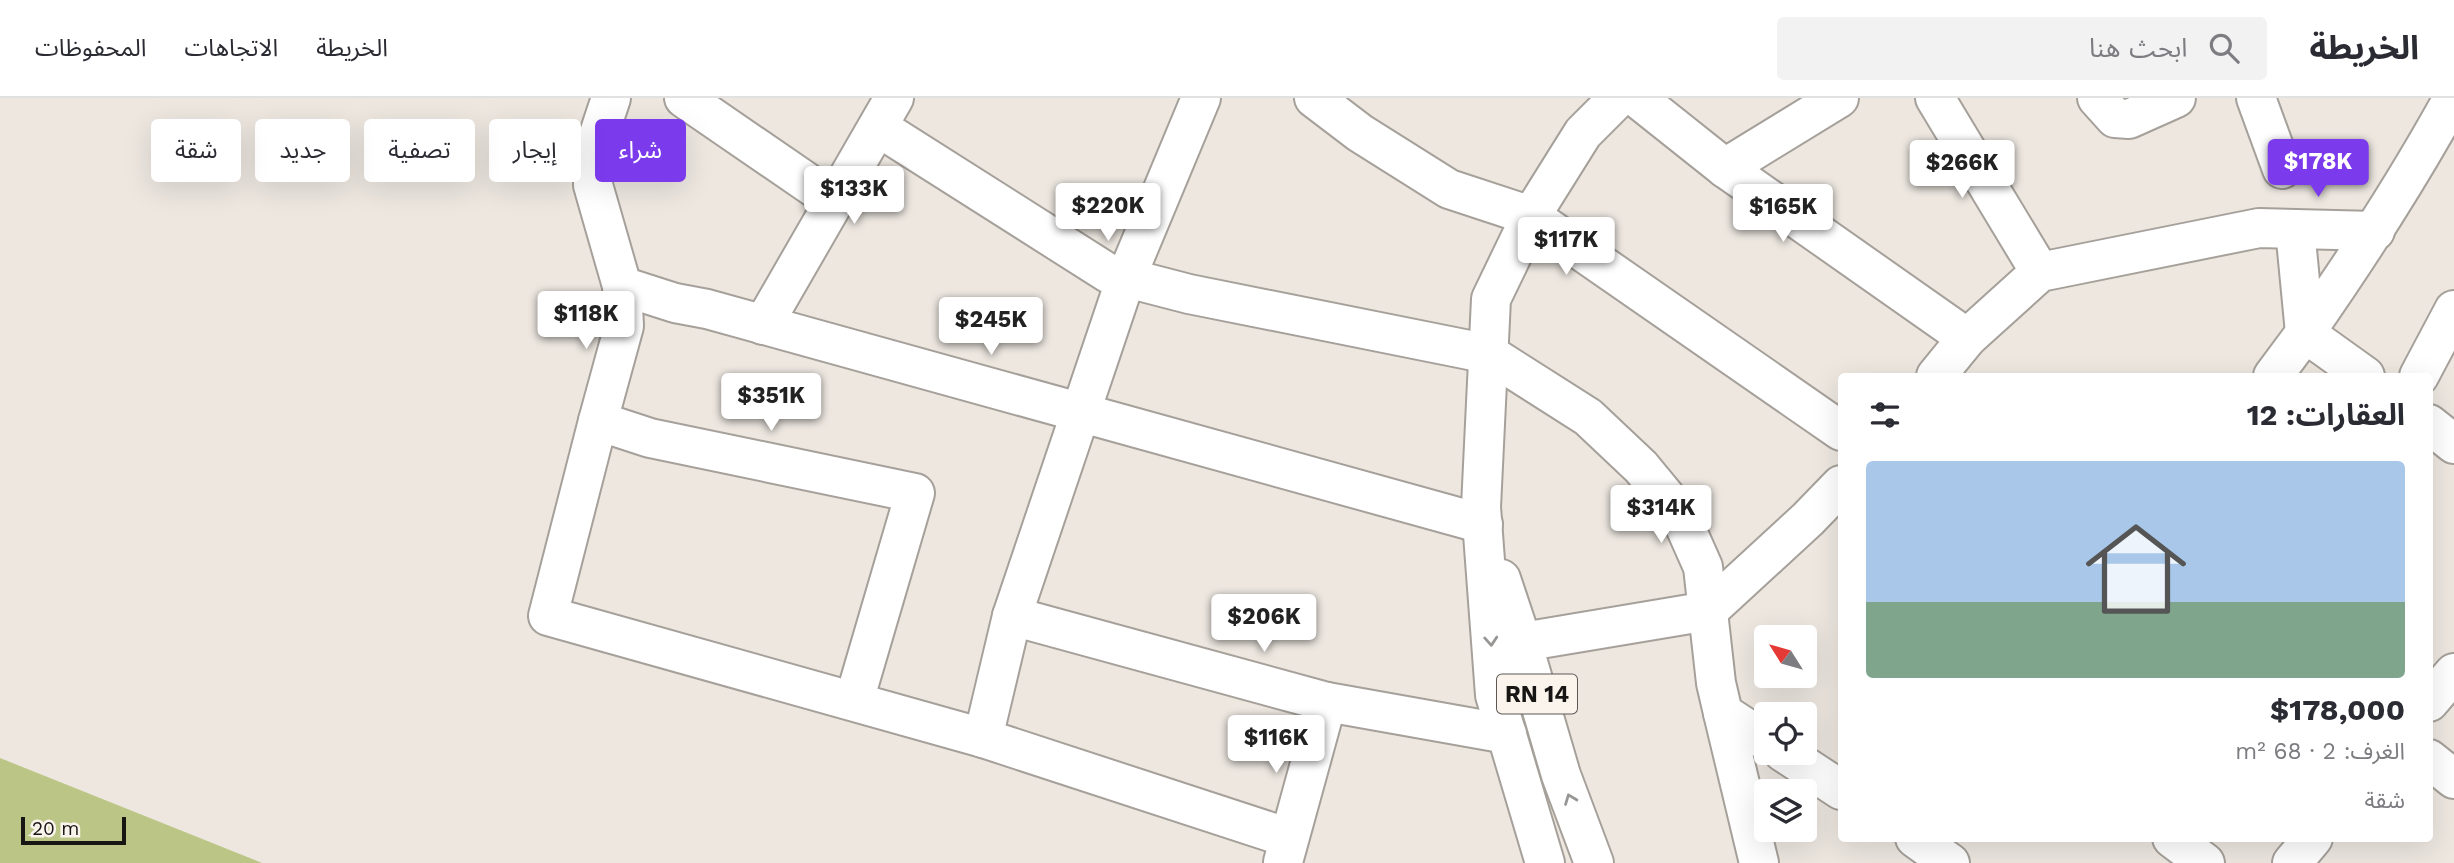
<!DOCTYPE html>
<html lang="ar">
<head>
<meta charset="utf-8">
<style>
  :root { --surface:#fff; --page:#f2f2f3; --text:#2b2b33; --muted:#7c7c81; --line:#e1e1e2; --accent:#7c3aed }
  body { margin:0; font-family:"Work Sans","Noto Sans Arabic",sans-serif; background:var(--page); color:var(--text); direction:rtl; height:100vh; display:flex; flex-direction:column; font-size:26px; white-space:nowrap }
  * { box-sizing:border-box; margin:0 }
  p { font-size:23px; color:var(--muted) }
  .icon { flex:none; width:38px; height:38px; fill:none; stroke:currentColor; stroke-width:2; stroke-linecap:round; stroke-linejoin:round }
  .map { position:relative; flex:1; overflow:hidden; direction:ltr }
  .panel { position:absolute; left:1838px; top:275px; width:595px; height:469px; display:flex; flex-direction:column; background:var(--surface); border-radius:7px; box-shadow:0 7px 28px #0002; direction:rtl }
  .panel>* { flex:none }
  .banner { position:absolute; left:21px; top:21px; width:665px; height:63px; direction:rtl; display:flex; gap:14px }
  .needle { width:46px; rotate:307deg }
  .buttons { position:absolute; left:1754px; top:527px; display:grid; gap:14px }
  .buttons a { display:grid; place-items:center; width:63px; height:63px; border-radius:7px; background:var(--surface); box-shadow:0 7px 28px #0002; font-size:35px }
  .scale { position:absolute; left:21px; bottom:18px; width:105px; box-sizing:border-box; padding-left:7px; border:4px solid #181614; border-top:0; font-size:19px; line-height:24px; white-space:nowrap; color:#181614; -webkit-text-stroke:5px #faf4ed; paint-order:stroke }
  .price { position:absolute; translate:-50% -60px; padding:0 16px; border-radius:7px; background:#fff; color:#222; font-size:23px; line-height:46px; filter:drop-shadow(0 2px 4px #0008) }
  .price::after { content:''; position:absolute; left:50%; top:42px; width:21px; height:16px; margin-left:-10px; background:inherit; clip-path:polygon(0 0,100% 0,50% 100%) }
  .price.current { background:var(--accent); color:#fff }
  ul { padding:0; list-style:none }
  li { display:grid; align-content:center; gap:14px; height:371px; padding:0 28px }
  li span { display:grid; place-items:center; height:217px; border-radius:7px; color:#555 }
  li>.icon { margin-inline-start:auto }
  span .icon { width:126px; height:126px; fill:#fffc; stroke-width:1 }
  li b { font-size:30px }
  h2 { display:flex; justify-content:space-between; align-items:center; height:84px; padding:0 28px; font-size:30px }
  .chip { padding:0 24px; border-radius:7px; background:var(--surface); box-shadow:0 7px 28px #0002; font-size:24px; line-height:63px }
  .chip.current { background:var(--accent); color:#fff }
  header { display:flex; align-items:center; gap:42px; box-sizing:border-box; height:98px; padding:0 35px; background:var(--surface); border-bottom:2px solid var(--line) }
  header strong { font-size:33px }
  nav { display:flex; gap:38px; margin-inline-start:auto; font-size:24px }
  .search { width:490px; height:63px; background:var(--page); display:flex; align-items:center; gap:18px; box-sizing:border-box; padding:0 24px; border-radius:7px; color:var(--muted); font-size:26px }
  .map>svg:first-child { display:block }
  .green { fill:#bbc585 }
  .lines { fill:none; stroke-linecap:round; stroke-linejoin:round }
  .minor-casing { stroke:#a6a09a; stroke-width:42 }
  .major-casing { stroke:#a6a09a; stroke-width:42 }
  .minor { stroke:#fff; stroke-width:38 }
  .major { stroke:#fff; stroke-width:38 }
  .oneway { stroke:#979695 }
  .labels { text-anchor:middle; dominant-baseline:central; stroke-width:5; stroke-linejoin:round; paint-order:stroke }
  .shield { fill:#faf4ed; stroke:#5c5955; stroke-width:2 }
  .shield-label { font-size:23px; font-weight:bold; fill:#181614 }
</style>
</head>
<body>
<header>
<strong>الخريطة</strong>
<div class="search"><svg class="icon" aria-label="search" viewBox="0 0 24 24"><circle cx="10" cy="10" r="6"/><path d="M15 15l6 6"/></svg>ابحث هنا</div>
<nav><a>الخريطة</a><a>الاتجاهات</a><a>المحفوظات</a></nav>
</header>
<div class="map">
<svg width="2454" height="765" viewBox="0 0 2454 765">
  <rect width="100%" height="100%" fill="#ede7e0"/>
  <!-- green -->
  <polygon class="green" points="0,660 262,765 0,765"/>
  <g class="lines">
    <!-- minor casing -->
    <g class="minor-casing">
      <g id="minor">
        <polyline points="611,0 594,51 593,87 622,188 675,205 707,211 1483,426"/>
        <polyline points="684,0 834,103"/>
        <polyline points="1314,0 1360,35 1449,91 1531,118 1841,333"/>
        <polyline points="1637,0 1725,70 1967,240"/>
        <polyline points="1935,0 2040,174"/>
        <polyline points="2097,0 2115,20 2129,21 2176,0"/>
        <polyline points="2256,0 2282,71"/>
        <polyline points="878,29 1108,175 1189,196 1489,256 1588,319 1641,369 1679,415 1703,469 1716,585 1723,615 1766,643"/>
        <polyline points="1725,70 1839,0"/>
        <polyline points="2295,131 2305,235"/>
        <polyline points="763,227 894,0"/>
        <path d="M2305,235C2358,159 2408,82 2453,0"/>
        <polyline points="1936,278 1967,240 2040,174 2259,130 2375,133"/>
        <polyline points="2273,278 2305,235 2365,278"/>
        <polyline points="2419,278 2454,212"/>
        <polyline points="598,323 624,228 622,188"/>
        <polyline points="2429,326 2454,346"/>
        <polyline points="1012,518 1327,604 1507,636"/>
        <polyline points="1522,544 1708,513 1808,421 1841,387"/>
        <polyline points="854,603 915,395 650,340 598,323 548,518 983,640 1289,740"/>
        <polyline points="2429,604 2454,575"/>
        <polyline points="1723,615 1759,765"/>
        <polyline points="983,640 1012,518 1126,180 1201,0"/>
        <polyline points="1783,654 1841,692"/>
        <polyline points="2429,661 2454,681"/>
        <polyline points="1915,740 1950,765"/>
        <polyline points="2172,740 2205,765"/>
        <polyline points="1283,764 1327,604"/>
        <polyline points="2292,765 2313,740"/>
      </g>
    </g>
    <!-- major casing -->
    <g class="major-casing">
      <g id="major">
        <polyline points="1501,481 1522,544 1561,677 1594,765"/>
        <polyline points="1545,765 1495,597 1481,409 1491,201 1531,118 1583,35 1618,0"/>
      </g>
    </g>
    <!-- minor -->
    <use href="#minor" class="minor"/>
    <!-- major -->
    <use href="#major" class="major"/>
  </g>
  <!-- one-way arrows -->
  <defs><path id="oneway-chevron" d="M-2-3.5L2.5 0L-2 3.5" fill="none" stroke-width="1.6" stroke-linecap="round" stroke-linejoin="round" transform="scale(1.75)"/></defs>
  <g class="oneway">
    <use href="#oneway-chevron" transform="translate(1491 543) rotate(86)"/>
    <use href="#oneway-chevron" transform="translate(1570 701) rotate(-111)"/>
  </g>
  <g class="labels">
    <!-- shield labels -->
    <rect class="shield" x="1497" y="576.5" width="80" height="39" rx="5"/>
    <g class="shield-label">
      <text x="1537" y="596">RN 14</text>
    </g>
  </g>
</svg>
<div class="buttons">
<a><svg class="needle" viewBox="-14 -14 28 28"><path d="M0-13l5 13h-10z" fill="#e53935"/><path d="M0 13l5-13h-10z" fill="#7c7c81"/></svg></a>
<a><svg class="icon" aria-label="locate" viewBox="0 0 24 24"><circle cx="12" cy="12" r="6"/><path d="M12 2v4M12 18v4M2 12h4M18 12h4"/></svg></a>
<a><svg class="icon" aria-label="layers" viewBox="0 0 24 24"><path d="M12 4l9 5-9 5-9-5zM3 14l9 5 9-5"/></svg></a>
</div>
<div class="scale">20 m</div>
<b class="price current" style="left:2318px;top:101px">$178K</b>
<b class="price" style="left:1962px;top:102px">$266K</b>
<b class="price" style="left:854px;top:128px">$133K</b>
<b class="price" style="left:1108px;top:145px">$220K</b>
<b class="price" style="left:1783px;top:146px">$165K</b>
<b class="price" style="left:1566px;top:179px">$117K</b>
<b class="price" style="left:586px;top:253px">$118K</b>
<b class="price" style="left:991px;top:259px">$245K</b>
<b class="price" style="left:771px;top:335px">$351K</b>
<b class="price" style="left:1661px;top:447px">$314K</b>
<b class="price" style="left:1264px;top:556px">$206K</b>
<b class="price" style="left:1276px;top:677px">$116K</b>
<div class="banner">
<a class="chip current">شراء</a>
<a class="chip">إيجار</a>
<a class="chip">تصفية</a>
<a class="chip">جديد</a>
<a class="chip">شقة</a>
</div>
<section class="panel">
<h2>العقارات: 12<svg class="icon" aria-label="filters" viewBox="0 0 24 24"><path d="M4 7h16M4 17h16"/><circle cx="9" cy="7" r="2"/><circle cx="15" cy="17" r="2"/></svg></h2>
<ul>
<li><span style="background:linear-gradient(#a9c7e8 65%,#7fa58c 0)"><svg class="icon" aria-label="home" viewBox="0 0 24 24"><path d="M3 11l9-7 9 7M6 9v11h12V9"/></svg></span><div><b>$178,000</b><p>الغرف: 2 · 68 m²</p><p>شقة</p></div></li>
</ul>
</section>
</div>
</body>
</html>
